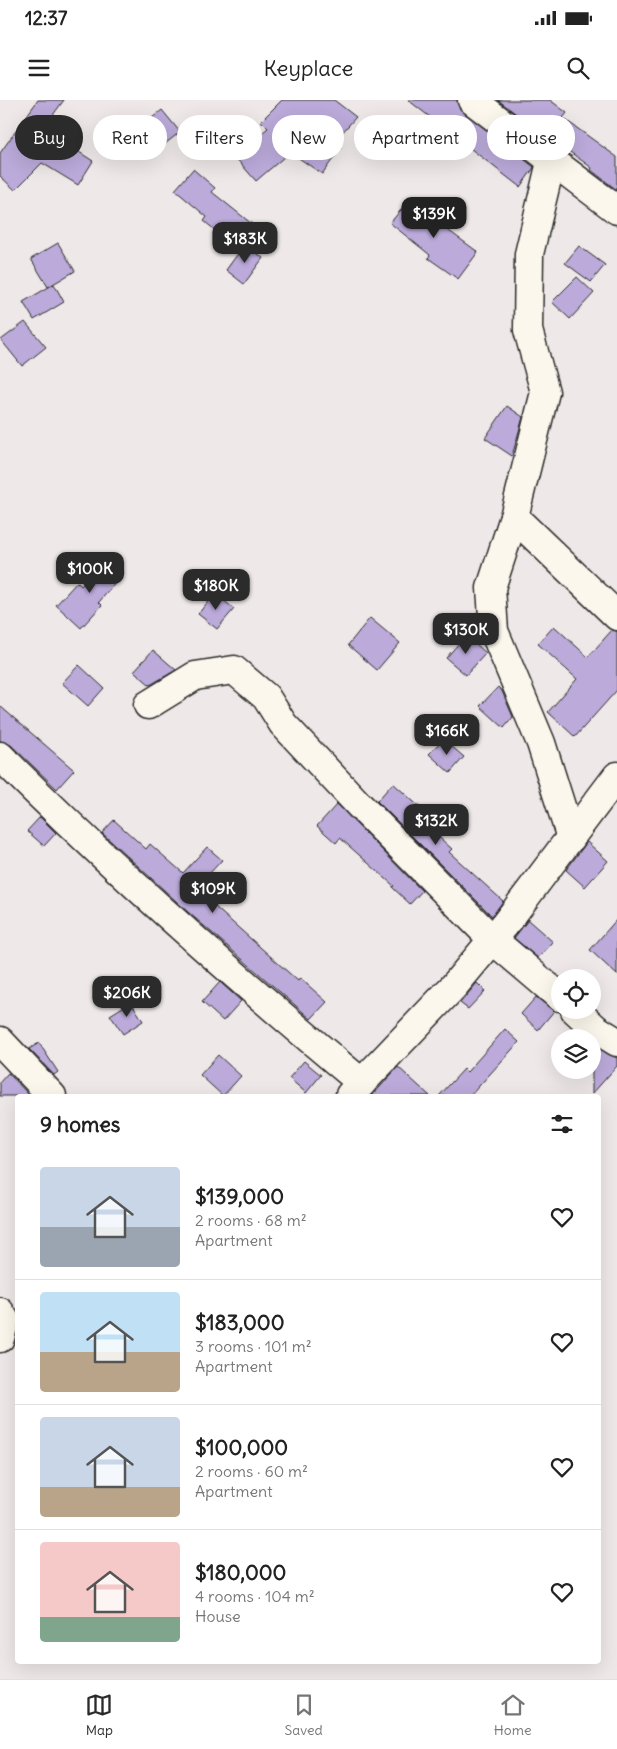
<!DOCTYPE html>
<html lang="en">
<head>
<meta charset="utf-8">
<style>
  :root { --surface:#fff; --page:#f6f6f6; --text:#222; --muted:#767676; --line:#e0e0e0; --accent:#2b2b2b }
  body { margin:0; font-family:Delius,sans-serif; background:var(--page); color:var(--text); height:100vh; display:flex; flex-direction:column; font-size:19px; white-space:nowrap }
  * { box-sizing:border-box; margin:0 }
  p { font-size:16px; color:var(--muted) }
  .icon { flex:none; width:28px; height:28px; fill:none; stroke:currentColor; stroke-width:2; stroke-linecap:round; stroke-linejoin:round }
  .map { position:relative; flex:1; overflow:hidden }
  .details { position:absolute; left:15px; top:994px; width:586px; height:570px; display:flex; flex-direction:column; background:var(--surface); border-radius:5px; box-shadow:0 5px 20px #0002 }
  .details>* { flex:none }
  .top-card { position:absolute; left:15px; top:15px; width:588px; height:45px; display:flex; gap:10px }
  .buttons { position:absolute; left:551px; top:869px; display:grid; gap:10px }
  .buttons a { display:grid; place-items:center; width:50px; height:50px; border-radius:50%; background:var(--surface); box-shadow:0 5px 20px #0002; font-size:25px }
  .price { position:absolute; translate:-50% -42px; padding:0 11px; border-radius:10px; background:var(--accent); color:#fff; font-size:16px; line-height:32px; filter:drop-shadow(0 1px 2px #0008) }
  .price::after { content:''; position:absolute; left:50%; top:30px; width:15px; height:11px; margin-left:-8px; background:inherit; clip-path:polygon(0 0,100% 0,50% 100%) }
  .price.on { background:#222; color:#fff }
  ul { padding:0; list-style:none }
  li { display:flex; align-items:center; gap:15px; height:125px; padding:0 25px }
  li+li { border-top:1px solid var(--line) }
  li span { display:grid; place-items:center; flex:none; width:140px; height:100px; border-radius:5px; color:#555 }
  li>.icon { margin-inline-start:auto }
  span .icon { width:60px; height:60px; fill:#fffc; stroke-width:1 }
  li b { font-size:21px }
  h2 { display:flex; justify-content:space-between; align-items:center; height:60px; padding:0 25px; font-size:21px }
  .pill { padding:0 18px; border-radius:22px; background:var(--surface); box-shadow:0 5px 20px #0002; font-size:18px; line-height:45px }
  .pill.on { background:var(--accent); color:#fff }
  .status { display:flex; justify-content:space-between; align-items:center; height:35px; padding:0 25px; background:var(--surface); direction:ltr }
  .status svg { height:14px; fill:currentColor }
  header { display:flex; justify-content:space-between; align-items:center; height:65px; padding:0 25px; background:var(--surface); font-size:22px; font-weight:600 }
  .dock { display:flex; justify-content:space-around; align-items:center; height:70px; border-top:1px solid var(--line); background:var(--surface); font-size:14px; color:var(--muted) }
  .dock a { display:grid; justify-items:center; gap:2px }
  .dock .on { color:var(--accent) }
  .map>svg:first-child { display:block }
  .building { fill:#bbaada; stroke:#2b2b2b }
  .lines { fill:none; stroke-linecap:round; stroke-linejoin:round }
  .street-casing { stroke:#2b2b2b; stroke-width:31 }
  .street { stroke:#fbf7ec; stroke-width:28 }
</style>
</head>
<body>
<div class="status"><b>12:37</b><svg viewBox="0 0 49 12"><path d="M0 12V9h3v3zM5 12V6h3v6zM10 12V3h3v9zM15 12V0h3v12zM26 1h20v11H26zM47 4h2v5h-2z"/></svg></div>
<header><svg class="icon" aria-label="menu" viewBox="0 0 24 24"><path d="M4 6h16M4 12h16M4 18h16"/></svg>Keyplace<svg class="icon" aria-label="search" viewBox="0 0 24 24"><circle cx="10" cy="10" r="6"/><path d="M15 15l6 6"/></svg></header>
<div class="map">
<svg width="617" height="1579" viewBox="0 0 617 1579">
  <rect width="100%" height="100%" fill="#eee8e8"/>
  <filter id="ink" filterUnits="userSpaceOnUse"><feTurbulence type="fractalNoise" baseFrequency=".02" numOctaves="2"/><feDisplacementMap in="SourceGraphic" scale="10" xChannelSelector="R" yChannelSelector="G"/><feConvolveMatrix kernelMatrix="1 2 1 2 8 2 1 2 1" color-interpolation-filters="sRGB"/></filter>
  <g filter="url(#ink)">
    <!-- building -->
    <g class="building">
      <polygon points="38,0 64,0 44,27 45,30 93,61 78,85 42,63 15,90 0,76 0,53"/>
      <polygon points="282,0 334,0 356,17 333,43 341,48 322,74 290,52 256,81 234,56 268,28 261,21"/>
      <polygon points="408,0 457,0 463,12 534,67 533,69 520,87"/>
      <polygon points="498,0 550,0 567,13 563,18 617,57 617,90 591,70 592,68 555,41 554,43"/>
      <polygon points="162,10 180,32 155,52 137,30"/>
      <polygon points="193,69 215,88 212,92 252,124 234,146 204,121 207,117 175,90"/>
      <polygon points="411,98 435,118 434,120 478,152 458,179 428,158 430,155 390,123"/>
      <polygon points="58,143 75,171 48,187 31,159"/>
      <polygon points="245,144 263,158 244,184 226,170"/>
      <polygon points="579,146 605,165 591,182 565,163"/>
      <polygon points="577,177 594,193 570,219 552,202"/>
      <polygon points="54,184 64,202 34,220 23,202"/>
      <polygon points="25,222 46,247 22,266 1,240"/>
      <polygon points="507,306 523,317 512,356 485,338"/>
      <polygon points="107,458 124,473 99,502 102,505 81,528 56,505 77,482 81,486"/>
      <polygon points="215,493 234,509 217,529 198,514"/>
      <polygon points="370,518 400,543 377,570 348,545"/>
      <polygon points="554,526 588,557 612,530 617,531 617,590 575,637 548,612 577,579 538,544"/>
      <polygon points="466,535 486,553 466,575 446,558"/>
      <polygon points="153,550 176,570 150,585 134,571"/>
      <polygon points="79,565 104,588 88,606 62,583"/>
      <polygon points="498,587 502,591 513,617 504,628 480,606"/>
      <polygon points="0,606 74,670 57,689 11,645 0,641"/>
      <polygon points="443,639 464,657 450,673 429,654"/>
      <polygon points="393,683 424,711 418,718 452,749 449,752 503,801 492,816 377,701"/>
      <polygon points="337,704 422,791 410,804 392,787 394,786 340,738 336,743 317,726"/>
      <polygon points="40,717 56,733 44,746 27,731"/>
      <polygon points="114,720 146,749 150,744 183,773 207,747 222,760 195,789 298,881 300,878 327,902 311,919 188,812 102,733"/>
      <polygon points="587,742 608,761 585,787 566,770"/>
      <polygon points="617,819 617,875 590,850"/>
      <polygon points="528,820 553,842 538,858 514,838"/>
      <polygon points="220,882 241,901 223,921 202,902"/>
      <polygon points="477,883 485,891 468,909 460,903"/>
      <polygon points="536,897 554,911 538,930 521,914"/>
      <polygon points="131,902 143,921 123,934 110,915"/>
      <polygon points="505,929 519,942 470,996 439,996 464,969 467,972"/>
      <polygon points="39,943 58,972 54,975 29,949"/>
      <polygon points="598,948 617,958 617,966 592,994 592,954"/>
      <polygon points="218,955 241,976 223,996 200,975"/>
      <polygon points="304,961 321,975 306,993 289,978"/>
      <polygon points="398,967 430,996 372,996"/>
      <polygon points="8,973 30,996 0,996 0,982"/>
    </g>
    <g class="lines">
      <!-- street casing -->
      <g class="street-casing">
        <g id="street">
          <polyline points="472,0 617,110"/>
          <polyline points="551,62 529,154 528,230 545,292 514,417 617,516"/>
          <polyline points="514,417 491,488 494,531 541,643 571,738"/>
          <polyline points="148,605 195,576 234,570 266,597 283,624 360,706 493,840 560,897"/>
          <path d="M0,656C115,771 237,879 362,983"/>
          <polyline points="575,910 596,929 617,942"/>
          <polyline points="0,941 52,996"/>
          <polyline points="350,995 454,886 503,827 617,676"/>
          <polyline points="0,1212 5,1220 0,1238"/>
        </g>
      </g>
      <!-- street -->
      <use href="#street" class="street"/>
    </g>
  </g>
</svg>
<div class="buttons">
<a><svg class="icon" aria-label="locate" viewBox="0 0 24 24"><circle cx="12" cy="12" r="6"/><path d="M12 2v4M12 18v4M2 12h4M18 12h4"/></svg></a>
<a><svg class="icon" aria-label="layers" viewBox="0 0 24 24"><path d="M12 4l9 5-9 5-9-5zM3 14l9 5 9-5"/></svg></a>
</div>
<b class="price on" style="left:434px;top:139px">$139K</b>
<b class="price" style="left:245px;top:164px">$183K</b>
<b class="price" style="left:90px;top:494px">$100K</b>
<b class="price" style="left:216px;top:511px">$180K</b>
<b class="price" style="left:466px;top:555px">$130K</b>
<b class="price" style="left:447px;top:656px">$166K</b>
<b class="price" style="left:436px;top:746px">$132K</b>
<b class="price" style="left:213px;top:814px">$109K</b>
<b class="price" style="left:127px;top:918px">$206K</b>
<div class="top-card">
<a class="pill on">Buy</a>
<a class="pill">Rent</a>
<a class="pill">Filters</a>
<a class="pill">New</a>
<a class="pill">Apartment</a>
<a class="pill">House</a>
</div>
<section class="details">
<h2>9 homes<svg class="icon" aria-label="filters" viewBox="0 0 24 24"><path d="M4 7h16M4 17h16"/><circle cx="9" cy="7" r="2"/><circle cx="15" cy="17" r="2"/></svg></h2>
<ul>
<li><span style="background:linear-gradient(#c9d6e8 60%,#9aa5b1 0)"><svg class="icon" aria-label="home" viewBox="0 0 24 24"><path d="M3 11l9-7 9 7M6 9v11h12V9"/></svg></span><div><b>$139,000</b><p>2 rooms · 68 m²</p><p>Apartment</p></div><svg class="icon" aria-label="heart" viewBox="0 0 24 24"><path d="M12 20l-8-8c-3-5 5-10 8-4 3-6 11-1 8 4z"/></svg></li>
<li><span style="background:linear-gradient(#bfe0f5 60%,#b9a48a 0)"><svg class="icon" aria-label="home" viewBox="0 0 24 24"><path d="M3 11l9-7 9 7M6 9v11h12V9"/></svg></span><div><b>$183,000</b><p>3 rooms · 101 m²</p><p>Apartment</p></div><svg class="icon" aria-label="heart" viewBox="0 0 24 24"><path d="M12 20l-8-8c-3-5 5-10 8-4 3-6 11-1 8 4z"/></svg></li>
<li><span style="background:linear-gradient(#c9d6e8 70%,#b9a48a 0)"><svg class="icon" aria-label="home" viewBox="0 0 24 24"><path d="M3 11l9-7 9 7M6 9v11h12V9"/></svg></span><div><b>$100,000</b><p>2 rooms · 60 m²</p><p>Apartment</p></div><svg class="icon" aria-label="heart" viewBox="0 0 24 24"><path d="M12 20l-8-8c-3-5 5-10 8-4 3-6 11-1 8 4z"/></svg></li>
<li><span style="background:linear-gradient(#f6c9c9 75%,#7fa58c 0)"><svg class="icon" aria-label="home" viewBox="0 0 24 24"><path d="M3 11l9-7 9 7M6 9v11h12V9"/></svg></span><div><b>$180,000</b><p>4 rooms · 104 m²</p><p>House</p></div><svg class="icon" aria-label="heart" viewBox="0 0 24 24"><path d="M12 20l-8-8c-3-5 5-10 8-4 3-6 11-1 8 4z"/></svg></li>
</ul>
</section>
</div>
<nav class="dock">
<a class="on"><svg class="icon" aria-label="map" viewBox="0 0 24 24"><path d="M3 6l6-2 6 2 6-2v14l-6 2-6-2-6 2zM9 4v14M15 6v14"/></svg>Map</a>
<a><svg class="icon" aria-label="saved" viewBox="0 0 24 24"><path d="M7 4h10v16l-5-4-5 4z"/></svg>Saved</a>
<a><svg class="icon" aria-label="home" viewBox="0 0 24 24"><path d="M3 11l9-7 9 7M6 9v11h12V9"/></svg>Home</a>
</nav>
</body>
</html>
